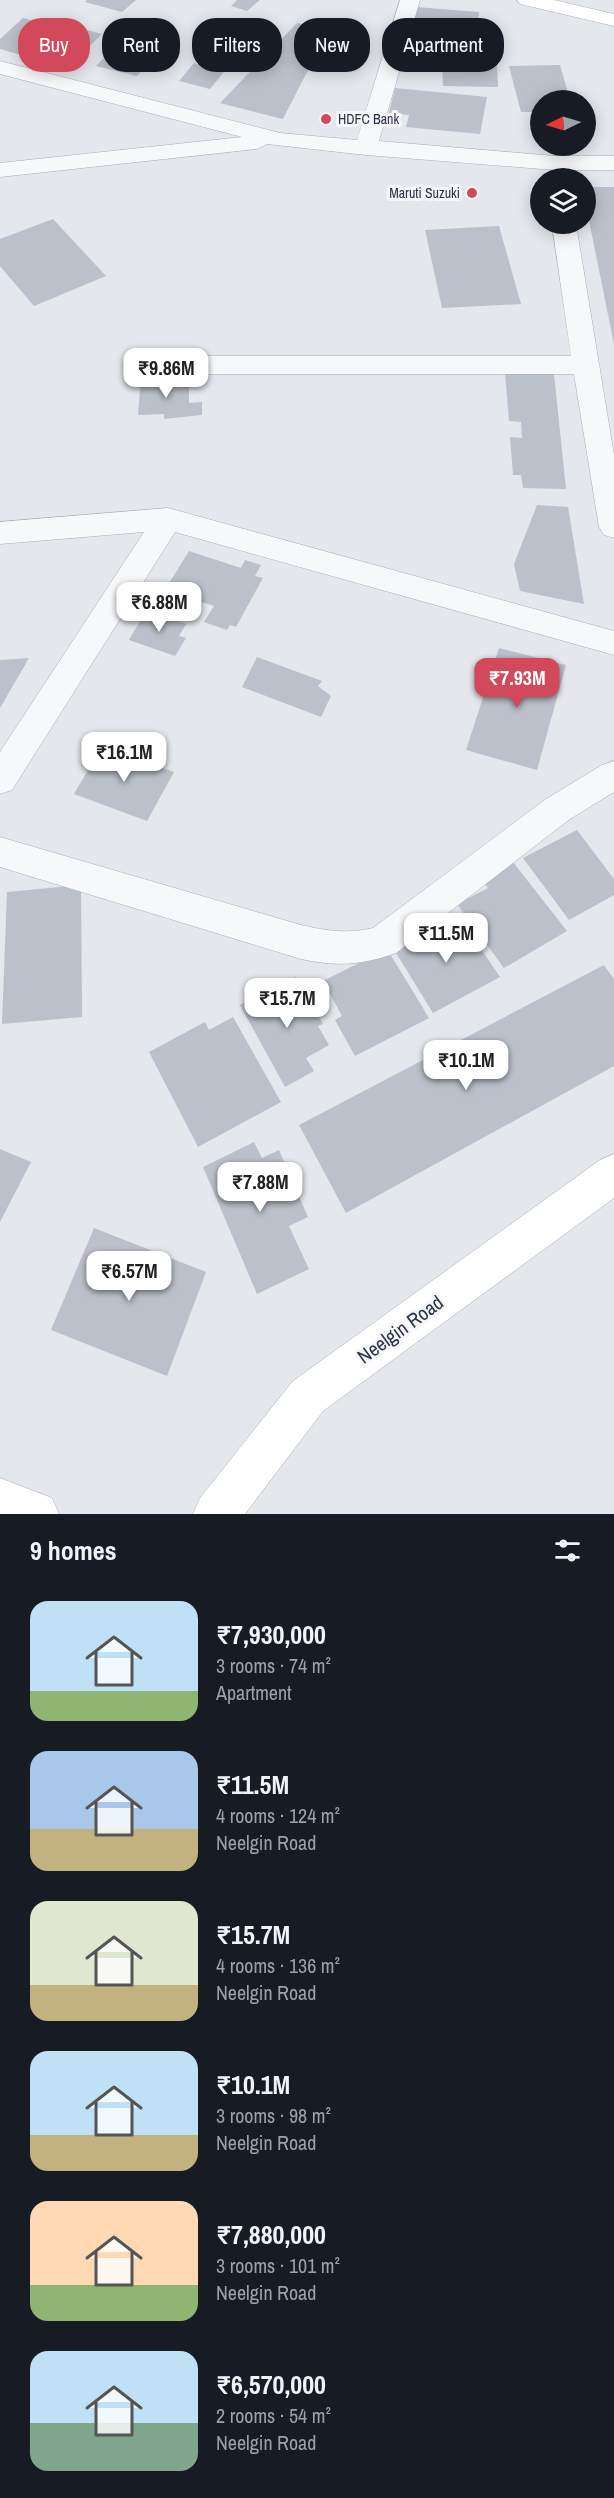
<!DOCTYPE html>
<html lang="en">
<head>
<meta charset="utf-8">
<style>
  :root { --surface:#171b24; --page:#20242c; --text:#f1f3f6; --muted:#9ea1a6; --accent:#d1495b }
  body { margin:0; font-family:"Archivo Narrow",sans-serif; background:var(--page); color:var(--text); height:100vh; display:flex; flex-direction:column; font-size:22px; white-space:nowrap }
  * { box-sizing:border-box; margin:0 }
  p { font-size:20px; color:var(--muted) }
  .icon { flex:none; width:33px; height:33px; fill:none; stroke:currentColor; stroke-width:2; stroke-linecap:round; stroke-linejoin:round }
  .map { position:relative; height:1514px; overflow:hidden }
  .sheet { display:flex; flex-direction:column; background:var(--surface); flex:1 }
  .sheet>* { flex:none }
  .guide { position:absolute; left:18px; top:18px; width:579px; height:54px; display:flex; gap:12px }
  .needle { width:39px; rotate:265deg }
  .tools { position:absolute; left:530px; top:90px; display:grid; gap:12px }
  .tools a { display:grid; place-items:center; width:66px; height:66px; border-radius:50%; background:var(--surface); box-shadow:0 3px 15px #0003; font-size:30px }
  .price { position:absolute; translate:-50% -51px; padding:0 14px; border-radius:12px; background:#fff; color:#222; font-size:20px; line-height:39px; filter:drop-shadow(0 2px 3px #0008) }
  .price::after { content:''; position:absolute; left:50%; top:36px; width:18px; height:14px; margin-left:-9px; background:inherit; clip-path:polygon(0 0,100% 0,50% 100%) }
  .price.active { background:var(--accent); color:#fff }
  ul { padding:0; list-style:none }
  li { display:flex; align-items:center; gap:18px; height:150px; padding:0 30px }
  li span { display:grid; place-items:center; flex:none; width:168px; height:120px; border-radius:18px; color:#555 }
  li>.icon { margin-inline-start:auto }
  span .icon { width:72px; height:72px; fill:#fffc; stroke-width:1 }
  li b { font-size:26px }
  h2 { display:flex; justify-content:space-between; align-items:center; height:72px; padding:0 30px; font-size:26px }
  .tag { padding:0 21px; border-radius:24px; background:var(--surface); box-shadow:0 3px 15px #0003; font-size:21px; line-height:54px }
  .tag.active { background:var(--accent); color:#fff }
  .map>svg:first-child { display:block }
  .building { fill:#bbc0ca }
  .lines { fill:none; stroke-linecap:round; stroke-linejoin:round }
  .street-casing { stroke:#a9aeb7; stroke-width:1 }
  .secondary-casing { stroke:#a9aeb7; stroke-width:1 }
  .street { fill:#f7f8fa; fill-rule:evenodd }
  .secondary { fill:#fff; fill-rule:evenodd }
  .poi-dot { fill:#d1495b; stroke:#f4f6f9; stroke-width:2 }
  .labels { text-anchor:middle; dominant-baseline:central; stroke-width:6; stroke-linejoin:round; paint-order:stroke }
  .far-poi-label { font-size:14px; fill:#2b3445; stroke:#f4f6f9; text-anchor:start }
  .near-street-label { font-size:20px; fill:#2b3445; stroke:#f4f6f9 }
</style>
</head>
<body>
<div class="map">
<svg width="614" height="1514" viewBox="0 0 614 1514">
  <rect width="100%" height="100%" fill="#e4e7ec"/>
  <!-- building -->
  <g class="building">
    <polygon points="87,0 136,0 122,12 85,2"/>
    <polygon points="237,0 260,0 247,11 231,6"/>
    <polygon points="416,7 479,12 476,36 412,31"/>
    <polygon points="23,18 59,28 28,57 0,49 0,39"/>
    <polygon points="297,23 329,29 283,119 220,103"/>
    <polygon points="72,26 102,34 74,61 44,53"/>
    <polygon points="205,32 219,35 212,43 230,47 236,41 247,43 210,89 179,81 194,63 207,67 215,57 202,54 210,44 197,41"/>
    <polygon points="127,35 167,45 137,76 96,66"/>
    <polygon points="442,63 497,65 498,87 443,86"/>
    <polygon points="560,65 570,100 540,100 540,112 521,112 509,66"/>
    <polygon points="395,88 487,97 480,134 406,127 409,115 389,113"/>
    <polygon points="585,187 614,187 614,344 585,201"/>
    <polygon points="53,219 106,276 34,306 0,266 0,239"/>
    <polygon points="499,226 521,304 442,308 425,230"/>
    <polygon points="505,373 554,374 566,489 523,488 521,475 513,475 510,437 522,438 521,422 509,421"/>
    <polygon points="141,377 176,377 176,386 189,386 189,403 202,402 202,415 164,419 164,414 138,415"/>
    <polygon points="537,505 568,507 584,604 520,591 514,564"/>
    <polygon points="189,551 241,568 245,560 261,565 255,576 263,578 236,627 230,625 227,630 204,622 214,606 165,590"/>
    <polygon points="146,611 186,624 179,636 186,638 175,656 129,640"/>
    <polygon points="499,648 566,665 537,770 466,750"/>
    <polygon points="257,657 322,681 318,686 331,696 321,717 242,687"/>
    <polygon points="29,658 0,708 0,660"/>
    <polygon points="102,746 174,772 147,821 74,794"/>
    <polygon points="577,830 614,879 614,895 569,920 523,858"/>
    <polygon points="513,862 567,931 504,968 457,904 488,888 482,880"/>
    <polygon points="81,885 82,1017 2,1024 7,892"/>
    <polygon points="458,915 500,977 433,1013 393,948"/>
    <polygon points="387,949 429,1018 355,1056 335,1020 342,1016 323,981"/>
    <polygon points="604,965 614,979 614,1066 346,1213 299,1125"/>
    <polygon points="296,977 323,1024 318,1026 329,1045 306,1058 314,1071 285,1087 240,1005"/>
    <polygon points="233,1017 281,1102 198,1147 149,1052 205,1022 209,1030"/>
    <polygon points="254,1142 262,1158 279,1150 308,1217 289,1226 309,1269 257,1294 203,1167"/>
    <polygon points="0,1149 31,1162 0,1222"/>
    <polygon points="94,1228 206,1272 167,1376 51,1330"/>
  </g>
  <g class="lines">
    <!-- street casing -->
    <g class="street-casing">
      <g id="street">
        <polygon points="400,0 420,0 379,141 555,156 614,156 614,170 555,170 366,155 267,144 257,149 0,177 0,163 242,137 0,74 0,61 280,133 357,140"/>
        <polygon points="552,224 576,224 614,455 614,538 604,535 599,527 574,374 136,374 127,371 123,365 127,359 136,356 571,356"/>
        <polygon points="168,508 614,631 614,655 175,532 12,790 0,794 0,752 144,532 0,544 0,522"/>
        <path d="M614,761V792L570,819L396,953C363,965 336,967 301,959L0,867V837L301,925C326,931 348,934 373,928L546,799L602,765Z"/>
      </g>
    </g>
    <!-- secondary casing -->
    <g class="secondary-casing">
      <g id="secondary">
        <polygon points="517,0 554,0 614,14 614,26 520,4"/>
        <polygon points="614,1154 614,1198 323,1411 245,1514 193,1514 200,1498 293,1381 600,1160"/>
        <polygon points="0,1478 52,1498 59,1514 0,1514"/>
      </g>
    </g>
    <!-- street -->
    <use href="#street" class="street"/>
    <!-- secondary -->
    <use href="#secondary" class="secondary"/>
  </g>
  <!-- markers -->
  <g class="poi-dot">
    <circle cx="326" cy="119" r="6"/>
    <circle cx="472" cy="193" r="6"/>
  </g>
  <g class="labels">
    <!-- far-poi labels -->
    <g class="far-poi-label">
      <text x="338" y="119">HDFC Bank</text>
      <text x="460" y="193" text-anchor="end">Maruti Suzuki</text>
    </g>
    <!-- near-street labels -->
    <g class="near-street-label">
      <text transform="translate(400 1329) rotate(-36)">Neelgin Road</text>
    </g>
  </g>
</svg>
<div class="tools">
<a><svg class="needle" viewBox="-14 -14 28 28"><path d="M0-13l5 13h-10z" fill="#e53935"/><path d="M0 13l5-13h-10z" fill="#9ea1a6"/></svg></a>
<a><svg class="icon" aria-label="layers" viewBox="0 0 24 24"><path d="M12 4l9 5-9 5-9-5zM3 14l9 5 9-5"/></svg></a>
</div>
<b class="price" style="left:166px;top:399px">₹9.86M</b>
<b class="price" style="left:159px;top:633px">₹6.88M</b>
<b class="price active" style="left:517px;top:709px">₹7.93M</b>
<b class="price" style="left:124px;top:783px">₹16.1M</b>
<b class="price" style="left:446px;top:964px">₹11.5M</b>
<b class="price" style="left:287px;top:1029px">₹15.7M</b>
<b class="price" style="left:466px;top:1091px">₹10.1M</b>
<b class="price" style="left:260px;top:1213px">₹7.88M</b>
<b class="price" style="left:129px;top:1302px">₹6.57M</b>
<div class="guide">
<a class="tag active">Buy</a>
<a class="tag">Rent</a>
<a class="tag">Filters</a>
<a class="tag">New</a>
<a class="tag">Apartment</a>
</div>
</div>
<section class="sheet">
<h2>9 homes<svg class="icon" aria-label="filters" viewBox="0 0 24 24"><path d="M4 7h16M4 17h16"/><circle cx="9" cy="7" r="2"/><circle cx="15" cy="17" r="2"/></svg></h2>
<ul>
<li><span style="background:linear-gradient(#bfe0f5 75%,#8fb573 0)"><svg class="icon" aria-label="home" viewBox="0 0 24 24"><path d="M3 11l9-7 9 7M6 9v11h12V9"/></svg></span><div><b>₹7,930,000</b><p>3 rooms · 74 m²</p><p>Apartment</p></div></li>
<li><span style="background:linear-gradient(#a9c7e8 65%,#c2b280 0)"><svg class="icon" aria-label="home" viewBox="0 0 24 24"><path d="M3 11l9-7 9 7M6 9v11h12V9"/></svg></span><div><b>₹11.5M</b><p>4 rooms · 124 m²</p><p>Neelgin Road</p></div></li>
<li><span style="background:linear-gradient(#dfe7d0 70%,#c2b280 0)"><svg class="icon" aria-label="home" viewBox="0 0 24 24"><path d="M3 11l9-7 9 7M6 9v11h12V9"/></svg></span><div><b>₹15.7M</b><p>4 rooms · 136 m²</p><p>Neelgin Road</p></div></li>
<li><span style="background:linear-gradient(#bfe0f5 70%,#c2b280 0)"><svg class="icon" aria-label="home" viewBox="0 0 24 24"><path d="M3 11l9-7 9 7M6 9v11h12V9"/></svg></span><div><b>₹10.1M</b><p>3 rooms · 98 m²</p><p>Neelgin Road</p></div></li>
<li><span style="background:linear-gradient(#ffd9b3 70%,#8fb573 0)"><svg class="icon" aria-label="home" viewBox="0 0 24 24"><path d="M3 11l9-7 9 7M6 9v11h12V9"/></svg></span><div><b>₹7,880,000</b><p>3 rooms · 101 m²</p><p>Neelgin Road</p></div></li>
<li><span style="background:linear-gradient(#bfe0f5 60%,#7fa58c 0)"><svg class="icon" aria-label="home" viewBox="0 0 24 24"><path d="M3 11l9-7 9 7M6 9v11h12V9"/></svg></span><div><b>₹6,570,000</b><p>2 rooms · 54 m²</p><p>Neelgin Road</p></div></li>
</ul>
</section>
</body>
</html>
